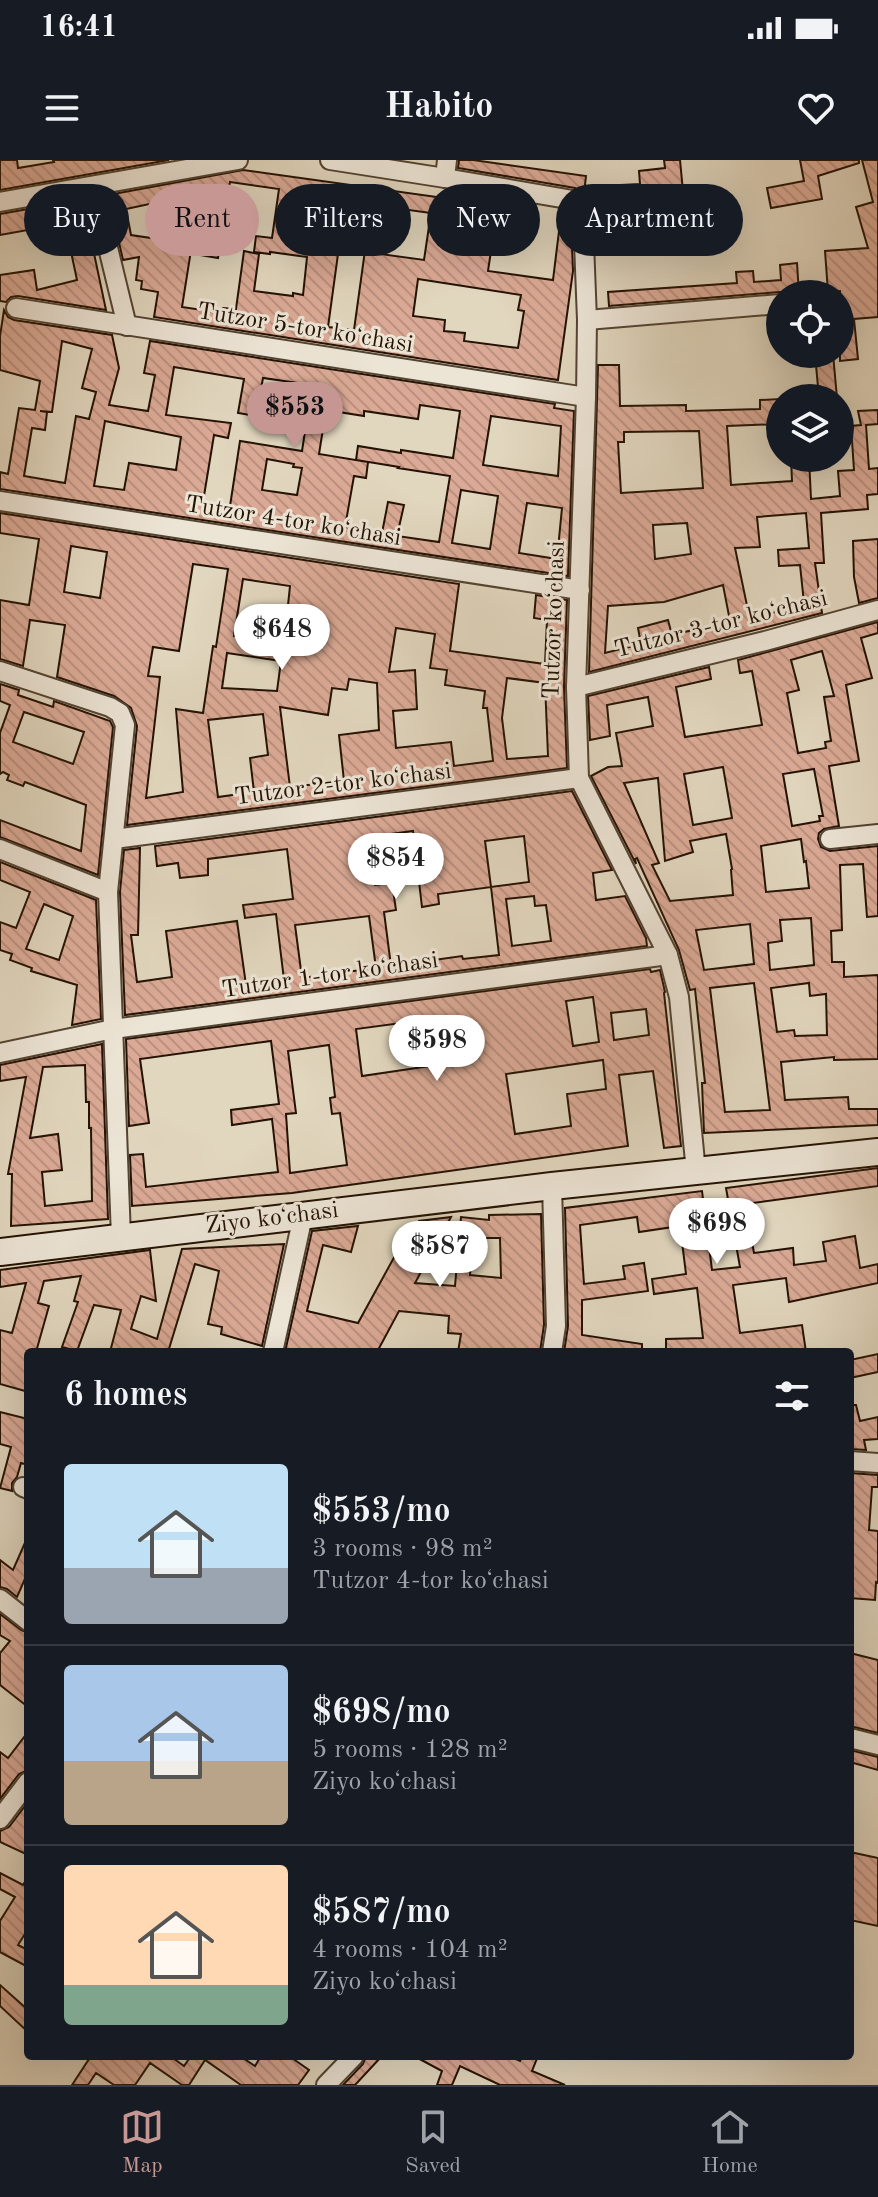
<!DOCTYPE html>
<html lang="en">
<head>
<meta charset="utf-8">
<style>
  :root { --surface:#171b24; --page:#242831; --text:#f1f3f6; --muted:#9ea1a6; --line:#363941; --accent:#c59692 }
  body { margin:0; font-family:"Old Standard TT",serif; background:var(--page); color:var(--text); height:100vh; display:flex; flex-direction:column; font-size:30px; white-space:nowrap }
  * { box-sizing:border-box; margin:0 }
  p { font-size:26px; color:var(--muted) }
  .icon { flex:none; width:44px; height:44px; fill:none; stroke:currentColor; stroke-width:2; stroke-linecap:round; stroke-linejoin:round }
  .map { position:relative; flex:1; overflow:hidden }
  .panel { position:absolute; left:24px; top:1188px; width:830px; height:712px; display:flex; flex-direction:column; background:var(--surface); border-radius:8px; box-shadow:0 8px 32px #0002 }
  .panel>* { flex:none }
  .guide { position:absolute; left:24px; top:24px; width:830px; height:72px; display:flex; gap:16px }
  .fabs { position:absolute; left:766px; top:120px; display:grid; gap:16px }
  .fabs a { display:grid; place-items:center; width:88px; height:88px; border-radius:50%; background:var(--surface); box-shadow:0 8px 32px #0002; font-size:40px }
  .price { position:absolute; translate:-50% -68px; padding:0 18px; border-radius:28px; background:#fff; color:#222; font-size:26px; line-height:52px; filter:drop-shadow(0 2px 4px #0008) }
  .price::after { content:''; position:absolute; left:50%; top:48px; width:24px; height:18px; margin-left:-12px; background:inherit; clip-path:polygon(0 0,100% 0,50% 100%) }
  .price.on { background:var(--accent); color:#111 }
  ul { padding:0; list-style:none }
  li { display:flex; align-items:center; gap:24px; height:200px; padding:0 40px }
  li+li { border-top:2px solid var(--line) }
  li span { display:grid; place-items:center; flex:none; width:224px; height:160px; border-radius:8px; color:#555 }
  li>.icon { margin-inline-start:auto }
  span .icon { width:96px; height:96px; fill:#fffc; stroke-width:1 }
  li b { font-size:34px }
  h2 { display:flex; justify-content:space-between; align-items:center; height:96px; padding:0 40px; font-size:34px }
  .tag { padding:0 28px; border-radius:36px; background:var(--surface); box-shadow:0 8px 32px #0002; font-size:28px; line-height:72px }
  .tag.on { background:var(--accent); color:#111 }
  .status { display:flex; justify-content:space-between; align-items:center; height:56px; padding:0 40px; background:var(--surface); direction:ltr }
  .status svg { height:22px; fill:currentColor }
  header { display:flex; justify-content:space-between; align-items:center; height:104px; padding:0 40px; background:var(--surface); font-size:36px; font-weight:700 }
  .dock { display:flex; justify-content:space-around; align-items:center; height:112px; border-top:2px solid var(--line); background:var(--surface); font-size:22px; color:var(--muted) }
  .dock a { display:grid; justify-items:center; gap:4px }
  .dock .on { color:var(--accent) }
  .map>svg:first-child { display:block }
  .building { fill:url(#building-back-hatch); stroke:#241203; stroke-width:2; fill-rule:evenodd }
  .lines { fill:none; stroke-linecap:round; stroke-linejoin:round }
  .street-casing { stroke:#534332; stroke-width:22 }
  .secondary-casing { stroke:#241203; stroke-width:30 }
  .street { stroke:#ece4d5; stroke-width:18 }
  .secondary { stroke:#ece4d5; stroke-width:26 }
  .labels { text-anchor:middle; dominant-baseline:central; stroke-width:6; stroke-linejoin:round; paint-order:stroke }
  .street-label { font-size:24px; fill:#241203; stroke:#ece4d5 }
</style>
</head>
<body>
<div class="status"><b>16:41</b><svg viewBox="0 0 49 12"><path d="M0 12V9h3v3zM5 12V6h3v6zM10 12V3h3v9zM15 12V0h3v12zM26 1h20v11H26zM47 4h2v5h-2z"/></svg></div>
<header><svg class="icon" aria-label="menu" viewBox="0 0 24 24"><path d="M4 6h16M4 12h16M4 18h16"/></svg>Habito<svg class="icon" aria-label="heart" viewBox="0 0 24 24"><path d="M12 20l-8-8c-3-5 5-10 8-4 3-6 11-1 8 4z"/></svg></header>
<div class="map">
<svg width="878" height="1925" viewBox="0 0 878 1925">
  <defs>
    <pattern id="building-back-hatch" width="6" height="6" patternUnits="userSpaceOnUse" patternTransform="scale(2)"><rect width="6" height="6" fill="#dbaa96"/><path d="M-1 5l2 2M0 0l6 6M5-1l2 2" fill="none" stroke="#bc9180"/></pattern>
  </defs>
  <rect width="100%" height="100%" fill="#e1d6be"/>
  <filter id="stains"><feTurbulence type="fractalNoise" baseFrequency=".0025" numOctaves="4"/><feColorMatrix values="0 0 0 0 .2 0 0 0 0 .09 0 0 0 0 .02 0 0 0 .5 -.17"/></filter>
  <radialGradient id="worn" r=".72"><stop offset=".6" stop-color="#630" stop-opacity="0"/><stop offset="1" stop-color="#630" stop-opacity=".3"/></radialGradient>
  <!-- building -->
  <g class="building">
    <polygon points="0,0 17,0 18,8 54,2 53,0 169,0 0,30"/>
    <polygon points="459,0 473,0 586,16 584,33 575,28 458,8"/>
    <polygon points="664,0 680,0 686,63 658,66 658,89 601,89 601,61 604,61 602,26 640,24 639,11 665,8"/>
    <polygon points="800,0 859,0 859,3 818,16 822,39 771,48 767,28 804,21"/>
    <polygon points="862,0 878,0 878,157 854,159 858,199 840,201 840,131 828,132 825,91 868,88 856,47 873,42"/>
    <path d="M243,10L529,50L525,75L494,71L488,111L553,120L560,63L571,64L573,111L558,220L154,157L158,132L141,129L142,121L136,120L139,97L123,100L108,35ZM230,22L279,29L272,78L256,76L254,92L270,94V92L307,97L303,135L293,133V136L254,131L259,94L244,91L236,149L223,148L222,153L182,147L192,84L131,75L126,49L210,31L200,95L218,98ZM345,43L371,47L354,170L328,167ZM387,47L431,53L424,100L380,94ZM418,119L521,135L518,150L524,151L518,188L464,181L465,173L444,171L445,160L413,156Z"/>
    <polygon points="84,39 95,83 92,84 106,150 18,136 11,137 6,142 0,141 0,115 34,110 37,130 77,120 70,87 74,86 68,56 27,62 28,70 0,75 0,54"/>
    <polygon points="797,103 799,134 779,132 609,146 608,132 737,123 736,112 753,111 754,122 781,120 780,105"/>
    <path d="M4,150L8,157L14,160L112,175L119,208L109,245L148,251L155,215L144,213L150,181L555,244L554,248L574,251L568,416L0,329V312L8,314L19,248L35,250L40,221L0,210V176ZM62,181L92,189L82,228L96,232L89,259L76,256L65,323L24,316L32,268L45,270L47,252L40,251L52,252ZM174,207L244,219L238,253L256,256L263,218L312,225L302,291L240,281L230,346L203,342L214,275L228,278L231,263L166,255ZM420,245L460,251L453,298L401,290V293L358,286L356,300L399,307L398,308L450,316L439,382L397,376L404,345L388,342L382,373L345,367L354,316L366,318L368,302L319,294L326,250L364,256V251L418,259ZM491,256L561,266L558,316L483,305ZM105,261L181,277L176,310L129,303L124,330L94,326ZM267,299L294,304L293,307L302,308L297,335L262,330ZM461,330L498,336L490,389L452,383ZM527,343L562,348L557,399L519,393Z"/>
    <polygon points="815,194 833,194 837,238 819,238"/>
    <path d="M598,205H619L620,246L686,245V251L760,249V240L780,239V264L727,266L731,325L792,321L791,298H809L811,339L840,336L838,311L854,310L851,266L861,265L858,251L878,250V264L866,265L869,309L878,308V334L867,335L868,349L821,353L824,403H815L822,453L589,512ZM699,271L703,328L621,333L618,282H624V272ZM806,353L809,388L778,390L779,406L800,405L804,443L750,460L735,388L760,387L757,357ZM687,363L691,394L655,399L653,365ZM723,425L730,461L672,475L668,460L638,468L641,484L605,493L608,446L664,442Z"/>
    <path d="M0,353L459,424L450,491L545,504L547,460L534,458L536,435L567,440L564,527L567,608L127,665L137,566L131,548L114,536L57,517L65,465L30,460L23,506L0,499V440L29,445L39,379L0,373ZM71,386L107,392L100,438L64,432ZM193,404L228,409L216,487L213,486L203,553L176,549L183,632L146,638L160,517L148,516L153,487L179,491ZM243,419L290,426L284,483L234,476ZM396,468L435,474L430,508L447,510L445,525L485,531L483,548H487L493,601L454,606L451,582L396,588L393,551L417,549L415,510L389,512ZM227,493L281,501L277,531L222,528ZM507,518L545,523L548,596L507,599L502,558ZM349,519L377,523L379,570L339,575L344,621L290,627L280,547L328,555L332,528L347,530ZM263,554L268,595L250,598L254,632L218,637L208,560Z"/>
    <polygon points="878,379 878,438 859,443 854,417 853,381"/>
    <path d="M878,462V473L861,478L872,518L846,525L859,601L829,606L839,666L824,669L819,673L818,679L821,687L830,691L878,686V756L867,757L863,704L840,705L842,770L831,771L832,802H844V817L878,815V899L834,900V897L781,902L785,940L848,937L849,949H878V965L704,973L702,923H705L695,829L690,830L679,790L637,698L635,699L636,704L591,616L608,607L622,606L616,573L653,566L648,537L607,545L610,576L590,580L588,536L709,507L711,519L676,527L685,577L762,565L752,511L740,513L738,500ZM822,491L834,536L824,537L831,581L825,582L826,588L798,593L787,533L799,530L791,500ZM723,607L732,658L693,665L684,614ZM814,609L823,656H819L820,661L792,666L783,614ZM658,618L665,701L693,692L690,681L726,674L732,709L731,710L733,735L670,741L652,705L659,703L624,623ZM801,679L804,702L806,701L809,728L766,732L761,686ZM811,758L814,805L770,810L768,783L782,781L780,760ZM750,764L754,804L704,810L696,770ZM754,823L770,950L725,952L710,828ZM809,823L810,836L826,834L827,875L795,876L794,870L777,872L771,828Z"/>
    <path d="M0,524L19,530L18,535L53,547L54,541L110,561L113,567L98,715L0,677V660L81,691L86,645L25,622L23,626L7,620L9,615L3,612L0,614V573L10,545L0,541ZM24,552L84,572L73,604L13,582Z"/>
    <path d="M572,631L612,710L593,713L596,740L625,736L646,778L647,786L125,855L120,732L124,690L140,688L138,775H131L137,822L172,817L166,771L237,761L246,825L284,820L276,754L245,758L243,745L293,739L287,689L208,699V715L180,718L178,703L157,706L155,686ZM413,671L422,747L439,744L438,734L491,727L499,795L463,799L462,796L391,806L384,752L396,750L392,723L375,725L369,677ZM524,676L529,722L491,727L485,681ZM534,736L535,746L546,745L551,781L512,786L506,739ZM369,756L376,808L302,818L295,765Z"/>
    <path d="M0,702L96,740L101,859L72,865L77,825L31,811L32,808L10,800L12,794L0,790V762L16,768L30,732L0,720ZM44,744L73,756L59,800L26,789Z"/>
    <path d="M650,809L651,812L660,810L665,832L664,833L681,986L664,988L653,911L619,915L628,986L292,1033L132,1046L130,995L143,994L146,1027L278,1012L272,959L232,965L231,950L279,944L271,881L140,899L149,963L129,966L126,879ZM593,837L599,882L573,886L566,841ZM646,849L649,875L614,880L611,853ZM431,859L437,905L362,916L356,869ZM329,885L335,937L330,938L332,954L340,953L347,1005L290,1013L286,954L296,953L288,891ZM603,900L606,929L567,934L571,966L515,974L506,914Z"/>
    <path d="M102,884L108,1059L11,1066L12,1014H8L26,917L0,921V905ZM85,905L86,942H89V968H91L92,1041L45,1046L42,1012L62,1010L58,974L30,978L43,907Z"/>
    <polygon points="878,1008 878,1026 745,1044 754,1093 793,1088 794,1105 826,1101 823,1082 855,1076 860,1108 878,1104 878,1123 789,1142 786,1118 733,1125 740,1173 802,1165 806,1192 666,1192 666,1179 703,1178 697,1128 654,1134 652,1119 686,1114 680,1066 639,1072 637,1057 580,1065 584,1124 625,1119 623,1106 644,1103 648,1131 582,1140 582,1175 642,1184 642,1192 564,1192 568,1166 565,1048 702,1031 712,1110 740,1107 726,1028"/>
    <path d="M541,1054L544,1165L540,1192H458L461,1174L448,1173L449,1156L399,1151L377,1192H285L312,1071L358,1066L351,1092L323,1085L307,1151L358,1163L397,1092L401,1094L419,1061L451,1057L415,1123L455,1126L461,1057L489,1060V1055ZM473,1078H500L501,1118L470,1115Z"/>
    <polygon points="284,1084 262,1186 221,1174 222,1167 208,1164 219,1111 195,1104 168,1192 110,1192 121,1150 94,1145 77,1191 62,1187 78,1142 74,1141 81,1116 44,1121 38,1143 49,1146 36,1192 28,1192 28,1221 25,1231 0,1224 0,1170 12,1173 26,1123 0,1127 0,1110 150,1090 156,1141 141,1136 131,1169 157,1179 182,1089"/>
    <polygon points="878,1194 878,1212 850,1218 850,1200"/>
    <polygon points="850,1245 856,1245 860,1261 878,1257 878,1279 864,1280 866,1290 850,1289"/>
    <polygon points="0,1252 28,1259 28,1305 21,1303 17,1317 12,1323 12,1331 0,1328 11,1287 0,1284"/>
    <polygon points="850,1313 878,1315 878,1327 872,1327 869,1370 878,1371 878,1423 876,1422 875,1440 850,1438"/>
    <polygon points="28,1376 28,1412 17,1437 7,1429 0,1427 0,1400 13,1410"/>
    <polygon points="0,1454 21,1470 28,1473 28,1547 0,1525 0,1493 10,1481 0,1475"/>
    <polygon points="850,1493 878,1500 878,1573 850,1566"/>
    <polygon points="28,1572 28,1610 19,1614 0,1639 0,1592 8,1598"/>
    <polygon points="850,1590 878,1597 878,1610 850,1602"/>
    <polygon points="28,1642 28,1695 0,1682 0,1671 9,1667"/>
    <polygon points="850,1692 878,1698 878,1766 850,1760"/>
    <polygon points="0,1713 23,1725 28,1717 28,1769 18,1785 28,1790 28,1807 0,1792 0,1761 15,1737 0,1729"/>
    <polygon points="0,1825 28,1850 28,1872 0,1846"/>
    <polygon points="91,1896 170,1896 184,1906 191,1896 240,1896 255,1906 261,1896 289,1896 309,1910 298,1925 241,1925 205,1900 189,1925 182,1925 150,1903 135,1925 114,1925 96,1913 88,1925 72,1925"/>
    <polygon points="366,1896 382,1896 355,1925 343,1925 363,1904"/>
    <polygon points="414,1896 509,1896 520,1901 522,1896 538,1896 532,1911 565,1925 500,1925 460,1906 452,1925 437,1925 442,1911"/>
  </g>
  <g class="lines">
    <!-- street casing -->
    <g class="street-casing">
      <g id="street">
        <polyline points="330,0 445,18"/>
        <polyline points="447,0 445,18 573,40 581,45 583,57 587,160 586,237 576,527 579,618 668,795 679,837 696,1012"/>
        <polyline points="93,26 127,166"/>
        <polyline points="0,42 238,0"/>
        <polyline points="16,148 586,237"/>
        <polyline points="587,160 780,144"/>
        <polyline points="0,341 580,430"/>
        <polyline points="0,511 110,547 120,553 125,565 108,732 121,1077"/>
        <polyline points="576,527 765,481 878,450"/>
        <polyline points="114,679 579,618"/>
        <polyline points="830,679 878,674"/>
        <polyline points="0,689 108,732"/>
        <polyline points="0,893 113,869 668,795"/>
        <polyline points="552,1026 556,1166 552,1192"/>
        <polyline points="273,1192 303,1056"/>
        <polyline points="850,1301 878,1303"/>
        <polyline points="23,1327 28,1329"/>
        <polyline points="0,1439 28,1461"/>
        <polyline points="850,1578 878,1585"/>
        <polyline points="0,1659 28,1622"/>
        <polyline points="326,1925 354,1896"/>
      </g>
    </g>
    <!-- secondary casing -->
    <g class="secondary-casing">
      <polyline id="secondary" points="0,1092 552,1026 878,992"/>
    </g>
    <!-- street -->
    <use href="#street" class="street"/>
    <!-- secondary -->
    <use href="#secondary" class="secondary"/>
  </g>
  <g class="labels">
    <!-- street labels -->
    <g class="street-label">
      <text transform="translate(305 169) rotate(9)">Tutzor 5-tor koʻchasi</text>
      <text transform="translate(293 362) rotate(9)">Tutzor 4-tor koʻchasi</text>
      <text transform="translate(555 460) rotate(-88)">Tutzor koʻchasi</text>
      <text transform="translate(721 465) rotate(-14)">Tutzor 3-tor koʻchasi</text>
      <text transform="translate(343 625) rotate(-7)">Tutzor 2-tor koʻchasi</text>
      <text transform="translate(330 816) rotate(-8)">Tutzor 1-tor koʻchasi</text>
      <text transform="translate(272 1059) rotate(-7)">Ziyo koʻchasi</text>
    </g>
  </g>
  <rect width="100%" height="100%" filter="url(#stains)"/>
  <rect width="100%" height="100%" fill="url(#worn)"/>
</svg>
<div class="fabs">
<a><svg class="icon" aria-label="locate" viewBox="0 0 24 24"><circle cx="12" cy="12" r="6"/><path d="M12 2v4M12 18v4M2 12h4M18 12h4"/></svg></a>
<a><svg class="icon" aria-label="layers" viewBox="0 0 24 24"><path d="M12 4l9 5-9 5-9-5zM3 14l9 5 9-5"/></svg></a>
</div>
<b class="price on" style="left:295px;top:290px">$553</b>
<b class="price" style="left:282px;top:512px">$648</b>
<b class="price" style="left:396px;top:741px">$854</b>
<b class="price" style="left:437px;top:923px">$598</b>
<b class="price" style="left:717px;top:1106px">$698</b>
<b class="price" style="left:440px;top:1129px">$587</b>
<div class="guide">
<a class="tag">Buy</a>
<a class="tag on">Rent</a>
<a class="tag">Filters</a>
<a class="tag">New</a>
<a class="tag">Apartment</a>
</div>
<section class="panel">
<h2>6 homes<svg class="icon" aria-label="filters" viewBox="0 0 24 24"><path d="M4 7h16M4 17h16"/><circle cx="9" cy="7" r="2"/><circle cx="15" cy="17" r="2"/></svg></h2>
<ul>
<li><span style="background:linear-gradient(#bfe0f5 65%,#9aa5b1 0)"><svg class="icon" aria-label="home" viewBox="0 0 24 24"><path d="M3 11l9-7 9 7M6 9v11h12V9"/></svg></span><div><b>$553/mo</b><p>3 rooms · 98 m²</p><p>Tutzor 4-tor koʻchasi</p></div></li>
<li><span style="background:linear-gradient(#a9c7e8 60%,#b9a48a 0)"><svg class="icon" aria-label="home" viewBox="0 0 24 24"><path d="M3 11l9-7 9 7M6 9v11h12V9"/></svg></span><div><b>$698/mo</b><p>5 rooms · 128 m²</p><p>Ziyo koʻchasi</p></div></li>
<li><span style="background:linear-gradient(#ffd9b3 75%,#7fa58c 0)"><svg class="icon" aria-label="home" viewBox="0 0 24 24"><path d="M3 11l9-7 9 7M6 9v11h12V9"/></svg></span><div><b>$587/mo</b><p>4 rooms · 104 m²</p><p>Ziyo koʻchasi</p></div></li>
</ul>
</section>
</div>
<nav class="dock">
<a class="on"><svg class="icon" aria-label="map" viewBox="0 0 24 24"><path d="M3 6l6-2 6 2 6-2v14l-6 2-6-2-6 2zM9 4v14M15 6v14"/></svg>Map</a>
<a><svg class="icon" aria-label="saved" viewBox="0 0 24 24"><path d="M7 4h10v16l-5-4-5 4z"/></svg>Saved</a>
<a><svg class="icon" aria-label="home" viewBox="0 0 24 24"><path d="M3 11l9-7 9 7M6 9v11h12V9"/></svg>Home</a>
</nav>
</body>
</html>
